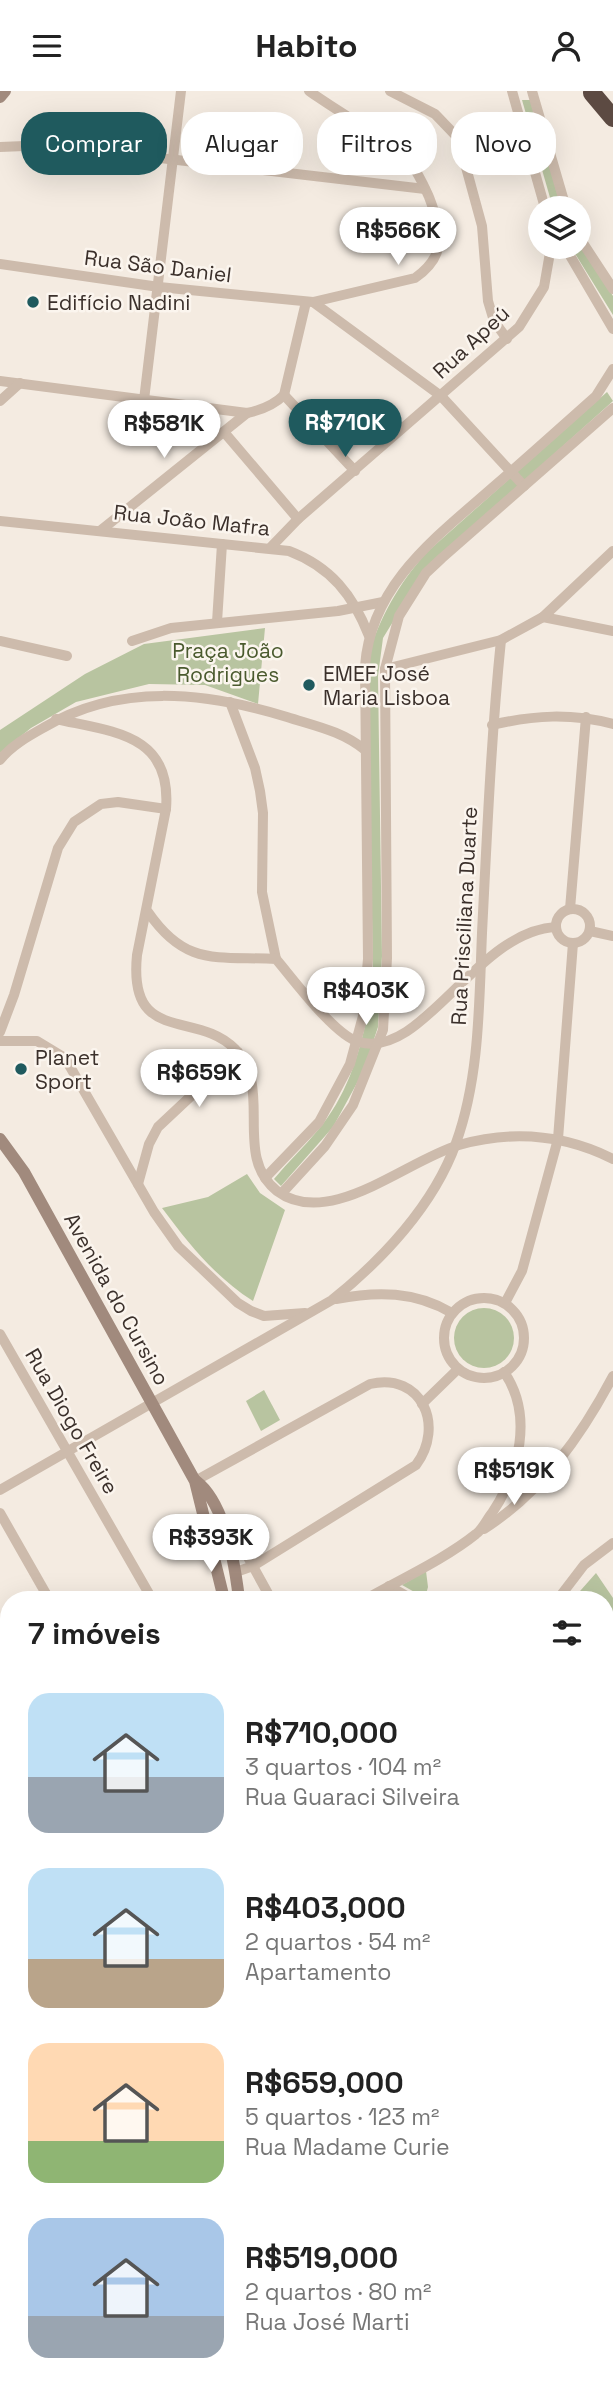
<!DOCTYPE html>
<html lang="pt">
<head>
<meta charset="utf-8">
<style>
  :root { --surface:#fff; --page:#f6f6f6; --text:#222; --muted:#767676; --accent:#1f5a5e }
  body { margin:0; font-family:"Space Grotesk",sans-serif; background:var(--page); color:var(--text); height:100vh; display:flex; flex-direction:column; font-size:26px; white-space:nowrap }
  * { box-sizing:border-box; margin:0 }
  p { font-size:23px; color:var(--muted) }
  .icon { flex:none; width:38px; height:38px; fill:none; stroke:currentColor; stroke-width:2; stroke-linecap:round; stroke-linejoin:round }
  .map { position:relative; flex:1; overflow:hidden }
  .sheet { position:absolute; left:0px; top:1500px; width:614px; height:800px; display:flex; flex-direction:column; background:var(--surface); border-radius:28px 28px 0 0; box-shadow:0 7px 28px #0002 }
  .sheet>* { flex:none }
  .guide { position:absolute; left:21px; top:21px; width:572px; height:63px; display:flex; gap:14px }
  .fabs { position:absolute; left:528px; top:105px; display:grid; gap:14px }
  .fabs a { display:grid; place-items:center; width:63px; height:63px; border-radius:50%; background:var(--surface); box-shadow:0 7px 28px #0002; font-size:35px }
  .price { position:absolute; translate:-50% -60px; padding:0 16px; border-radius:24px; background:#fff; color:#222; font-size:23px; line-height:46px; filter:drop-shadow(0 2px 4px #0008) }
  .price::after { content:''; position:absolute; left:50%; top:42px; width:21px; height:16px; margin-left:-10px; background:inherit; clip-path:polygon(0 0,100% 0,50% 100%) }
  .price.active { background:var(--accent); color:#fff }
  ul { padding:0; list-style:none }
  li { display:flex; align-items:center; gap:21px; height:175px; padding:0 28px }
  li span { display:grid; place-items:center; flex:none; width:196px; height:140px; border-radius:21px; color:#555 }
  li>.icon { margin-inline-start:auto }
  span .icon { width:84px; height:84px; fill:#fffc; stroke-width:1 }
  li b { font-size:30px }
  h2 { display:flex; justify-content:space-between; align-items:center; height:84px; padding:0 28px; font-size:30px }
  .pill { padding:0 24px; border-radius:28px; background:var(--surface); box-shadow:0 7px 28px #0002; font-size:24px; line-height:63px }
  .pill.active { background:var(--accent); color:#fff }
  header { display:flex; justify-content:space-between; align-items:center; height:91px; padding:0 28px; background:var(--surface); font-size:32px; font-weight:600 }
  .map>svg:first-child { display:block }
  .green { fill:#b8c4a0 }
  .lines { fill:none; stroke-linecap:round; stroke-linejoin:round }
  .street { stroke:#cdbbac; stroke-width:10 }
  .secondary { stroke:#a18a7d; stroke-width:12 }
  .highway { stroke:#5c4a42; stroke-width:18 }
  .poi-dot { fill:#1f5a5e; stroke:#fbf5ee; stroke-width:2.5 }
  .labels { text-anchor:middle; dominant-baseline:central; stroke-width:5; stroke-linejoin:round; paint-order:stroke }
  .street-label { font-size:21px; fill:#3b302b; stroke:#fbf5ee }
  .poi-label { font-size:21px; fill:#3b302b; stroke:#fbf5ee; text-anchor:start }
  .park-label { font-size:21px; fill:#4a5a2e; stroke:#fbf5ee }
</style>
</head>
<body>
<header><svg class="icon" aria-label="menu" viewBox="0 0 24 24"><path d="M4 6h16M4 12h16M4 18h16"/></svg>Habito<svg class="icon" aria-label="person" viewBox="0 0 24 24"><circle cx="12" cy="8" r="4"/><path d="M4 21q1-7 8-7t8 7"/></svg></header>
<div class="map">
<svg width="613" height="2298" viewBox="0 0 613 2298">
  <rect width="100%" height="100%" fill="#f4ebe1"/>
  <!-- green -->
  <g class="green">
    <polygon points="522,9 531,9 562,117 553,117"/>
    <polygon points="579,152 613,205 613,224 571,156 579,156"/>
    <path d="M607,301L613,310L424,480L383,547L378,585L382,865L378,936L363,981L333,1036L281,1095L274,1088C288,1071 304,1056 318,1039C353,998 365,943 373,891L368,566C380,525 399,493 426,462Z"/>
    <polygon points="265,537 258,613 205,594 149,593 76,611 31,637 0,662 0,639 85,583 144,553"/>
    <path d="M247,1083L260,1102L285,1119L253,1210C215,1186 189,1153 162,1117L208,1106Z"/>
    <circle cx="484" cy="1247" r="30"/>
    <polygon points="264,1299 280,1329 261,1340 246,1310"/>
    <polygon points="426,1480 428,1496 425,1507 402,1494"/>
    <polygon points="596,1482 613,1507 613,1570 606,1576 606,1508 573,1508"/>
    <polygon points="613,1732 613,1804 606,1797 606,1737"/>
  </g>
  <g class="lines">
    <!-- street -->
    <g class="street">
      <polyline points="390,0 435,23 458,47 482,135 488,210 494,230 507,248"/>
      <polyline points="512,0 545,117"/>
      <polyline points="532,0 566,117"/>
      <polyline points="0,56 49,54 425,98"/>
      <polyline points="579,146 613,198"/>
      <polyline points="565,156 613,238"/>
      <path d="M0,173L159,196L313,211L415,187C448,164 442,140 429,106C424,95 419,83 411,73C388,49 337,20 309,0"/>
      <polyline points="313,211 441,305 524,395"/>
      <path d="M0,290L247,322C262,319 274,314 284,304L306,211"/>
      <polyline points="284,304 355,380"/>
      <polyline points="144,309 181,0"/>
      <polyline points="0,310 20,292"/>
      <polyline points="224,341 298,428"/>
      <path d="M0,430L289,460C331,476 353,504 369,545"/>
      <polyline points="100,440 247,322"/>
      <polyline points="271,456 298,428 519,236 544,196 551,156"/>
      <polyline points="543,526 613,540"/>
      <polyline points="217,531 222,453"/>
      <polyline points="0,550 67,565"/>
      <polyline points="132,550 171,537 338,520 383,511"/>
      <polyline points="385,578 501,549 543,526 613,460"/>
      <polyline points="230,611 255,677 260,700 263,722 262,801 276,868"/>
      <path d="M56,628C114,641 172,643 166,718L137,864C128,955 196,918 235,958C274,997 232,1065 277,1100C329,1139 407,1069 459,1054C512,1039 563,1043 613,1068"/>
      <path d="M492,634C534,624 571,622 613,633"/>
      <path d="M0,669C11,655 27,646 43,637C119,591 205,601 287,626C315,635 342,640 365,659"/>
      <circle cx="573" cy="835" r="17"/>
      <polyline points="570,818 586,626"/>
      <path d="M148,821C186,876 216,865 276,868C293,888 335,945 359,951C423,969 476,840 556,836"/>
      <polyline points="590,840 613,845"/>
      <polyline points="0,941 14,904 58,757 74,731 101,713 118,711 166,718"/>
      <polyline points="0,950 37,950 65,967 154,1121 178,1155 238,1212 251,1220 264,1225 305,1222"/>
      <path d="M265,1087L319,1031L350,973L363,925L368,868L365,575C371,494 435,447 492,397C527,367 561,336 596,305L613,278"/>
      <polyline points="138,1093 149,1053 158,1036 238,961"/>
      <polyline points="282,1102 325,1055 353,1014 383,939 387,867 385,578 399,525 426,482 442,467 613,317"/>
      <circle cx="484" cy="1247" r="40"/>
      <path d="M336,1208C377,1200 415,1200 452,1222"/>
      <polyline points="505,1212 522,1180 558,1048 573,852"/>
      <polyline points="0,1243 152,1508"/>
      <polyline points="422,1313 458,1278"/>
      <path d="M195,1390L370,1293C422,1281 445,1335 416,1374L253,1475L236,1481"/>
      <path d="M0,1399L332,1209C382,1169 434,1114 456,1052C480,985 479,912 482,842C487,744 491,647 501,549"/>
      <polyline points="0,1422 49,1508"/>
      <path d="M484,1438C542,1401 582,1344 613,1285"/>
      <polyline points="228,1447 238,1448 271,1508"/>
      <polyline points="389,1495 412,1508"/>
      <path d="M366,1508C401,1488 445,1468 476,1443C483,1438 487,1428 492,1422C519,1382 534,1324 504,1281"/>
      <polyline points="558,1508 584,1474 613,1452"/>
      <polyline points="0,1600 9,1616"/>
      <polyline points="0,1696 9,1698"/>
      <polyline points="0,1725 9,1720"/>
      <polyline points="606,1982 613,1990"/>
      <polyline points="0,2036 4,2063"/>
      <polyline points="606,2228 613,2223"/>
      <polyline points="94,2291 97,2298"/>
      <polyline points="194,2291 198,2298"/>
      <polyline points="298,2291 304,2298"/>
      <polyline points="425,2291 437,2298"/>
      <polyline points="0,2294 1,2298"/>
      <polyline points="347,2298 358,2291"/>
    </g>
    <!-- secondary -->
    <g class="secondary">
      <polyline points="0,6 5,0"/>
      <polyline points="0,1048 24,1081 195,1390 224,1508"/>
      <path d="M196,1390C225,1412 235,1474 239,1508"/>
      <polyline points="606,1722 613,1718"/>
      <polyline points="606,2046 613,2039"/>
      <polyline points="0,2062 9,2064"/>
      <polyline points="0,2075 9,2077"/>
      <polyline points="606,2143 613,2147"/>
      <polyline points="606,2163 613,2167"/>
    </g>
    <!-- highway -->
    <polyline class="highway" points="592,2 613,27"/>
  </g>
  <!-- markers -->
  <g class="poi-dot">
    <circle cx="33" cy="211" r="7"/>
    <circle cx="309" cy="594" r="7"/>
    <circle cx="21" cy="978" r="7"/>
  </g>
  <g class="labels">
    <!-- street labels -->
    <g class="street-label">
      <text transform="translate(158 175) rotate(7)">Rua São Daniel</text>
      <text transform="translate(471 251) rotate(-43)">Rua Apeú</text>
      <text transform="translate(192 429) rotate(6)">Rua João Mafra</text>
      <text transform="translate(464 825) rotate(-87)">Rua Prisciliana Duarte</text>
      <text transform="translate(117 1208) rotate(61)">Avenida do Cursino</text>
      <text transform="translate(72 1330) rotate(60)">Rua Diogo Freire</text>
    </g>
    <!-- poi labels -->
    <g class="poi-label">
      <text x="47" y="211">Edifício Nadini</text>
      <text x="323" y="582">EMEF José<tspan x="323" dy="24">Maria Lisboa</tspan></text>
      <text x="35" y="966">Planet<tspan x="35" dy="24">Sport</tspan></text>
    </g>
    <!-- park labels -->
    <g class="park-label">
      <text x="228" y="559">Praça João<tspan x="228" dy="24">Rodrigues</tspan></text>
    </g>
  </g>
</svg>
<div class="fabs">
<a><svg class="icon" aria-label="layers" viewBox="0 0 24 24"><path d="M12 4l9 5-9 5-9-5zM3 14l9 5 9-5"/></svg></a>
</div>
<b class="price" style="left:398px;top:176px">R$566K</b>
<b class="price active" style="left:345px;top:368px">R$710K</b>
<b class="price" style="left:164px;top:369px">R$581K</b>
<b class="price" style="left:366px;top:936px">R$403K</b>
<b class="price" style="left:199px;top:1018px">R$659K</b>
<b class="price" style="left:514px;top:1416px">R$519K</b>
<b class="price" style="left:211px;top:1483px">R$393K</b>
<div class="guide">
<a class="pill active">Comprar</a>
<a class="pill">Alugar</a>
<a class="pill">Filtros</a>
<a class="pill">Novo</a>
</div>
<section class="sheet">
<h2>7 imóveis<svg class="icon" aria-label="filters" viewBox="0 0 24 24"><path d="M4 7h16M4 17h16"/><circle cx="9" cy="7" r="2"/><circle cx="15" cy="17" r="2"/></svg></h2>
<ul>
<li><span style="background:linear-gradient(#bfe0f5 60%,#9aa5b1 0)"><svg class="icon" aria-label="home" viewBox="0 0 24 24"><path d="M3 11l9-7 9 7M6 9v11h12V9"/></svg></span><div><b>R$710,000</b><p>3 quartos · 104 m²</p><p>Rua Guaraci Silveira</p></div></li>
<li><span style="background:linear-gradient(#bfe0f5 65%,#b9a48a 0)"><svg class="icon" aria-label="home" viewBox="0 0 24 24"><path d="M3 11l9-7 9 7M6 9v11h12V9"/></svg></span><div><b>R$403,000</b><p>2 quartos · 54 m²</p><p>Apartamento</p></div></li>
<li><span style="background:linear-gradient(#ffd9b3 70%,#8fb573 0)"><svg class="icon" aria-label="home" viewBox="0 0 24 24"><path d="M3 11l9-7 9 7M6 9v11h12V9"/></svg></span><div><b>R$659,000</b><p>5 quartos · 123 m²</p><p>Rua Madame Curie</p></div></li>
<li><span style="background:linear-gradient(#a9c7e8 70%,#9aa5b1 0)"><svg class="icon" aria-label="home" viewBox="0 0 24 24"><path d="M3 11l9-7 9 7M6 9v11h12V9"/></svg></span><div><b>R$519,000</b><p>2 quartos · 80 m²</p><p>Rua José Marti</p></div></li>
</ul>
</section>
</div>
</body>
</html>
